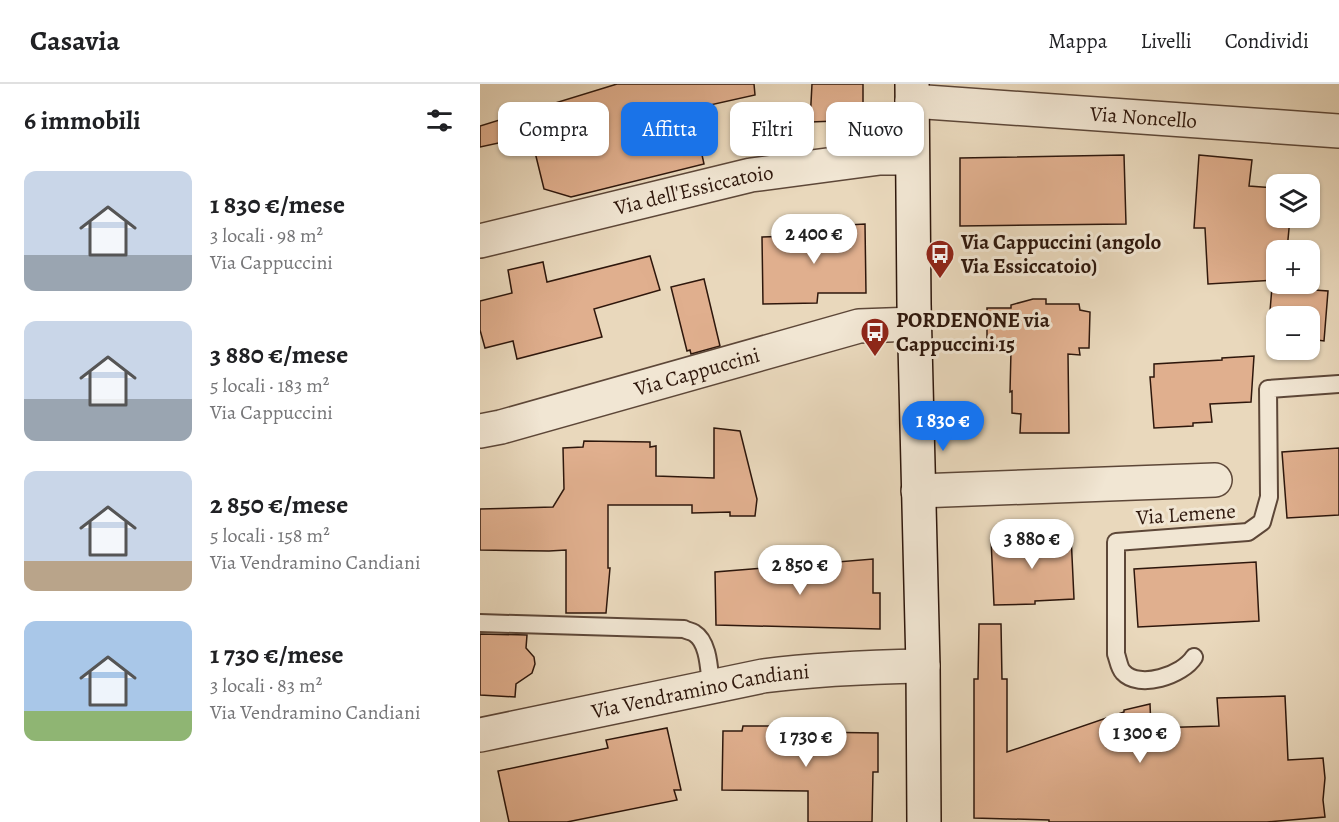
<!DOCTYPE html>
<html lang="it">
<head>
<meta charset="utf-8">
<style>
  :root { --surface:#fff; --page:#f6f6f6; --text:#202124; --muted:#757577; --line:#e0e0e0; --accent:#1a73e8 }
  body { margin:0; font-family:Alegreya,serif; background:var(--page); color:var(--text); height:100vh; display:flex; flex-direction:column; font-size:22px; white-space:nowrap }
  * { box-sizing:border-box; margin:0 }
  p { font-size:20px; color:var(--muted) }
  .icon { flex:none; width:33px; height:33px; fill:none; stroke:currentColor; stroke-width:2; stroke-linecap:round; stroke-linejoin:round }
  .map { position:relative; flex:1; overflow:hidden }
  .sheet { display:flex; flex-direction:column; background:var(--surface); width:480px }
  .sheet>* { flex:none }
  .top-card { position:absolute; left:18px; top:18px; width:570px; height:54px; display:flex; gap:12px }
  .controls { position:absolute; left:786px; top:90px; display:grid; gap:12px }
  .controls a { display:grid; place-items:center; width:54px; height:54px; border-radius:12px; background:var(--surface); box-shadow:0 2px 4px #0004; font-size:30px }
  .price { position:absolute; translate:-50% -51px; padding:0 14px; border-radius:21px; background:#fff; color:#222; font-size:20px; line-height:39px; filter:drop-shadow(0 2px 3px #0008) }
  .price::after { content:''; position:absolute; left:50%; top:36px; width:18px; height:14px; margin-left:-9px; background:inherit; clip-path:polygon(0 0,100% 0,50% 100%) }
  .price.selected { background:var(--accent); color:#fff }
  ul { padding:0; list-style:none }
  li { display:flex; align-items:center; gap:18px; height:150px; padding:0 24px }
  li span { display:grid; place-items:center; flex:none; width:168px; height:120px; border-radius:12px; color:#555 }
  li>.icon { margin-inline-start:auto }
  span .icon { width:72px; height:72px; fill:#fffc; stroke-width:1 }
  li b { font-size:26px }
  h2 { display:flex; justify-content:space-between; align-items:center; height:72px; padding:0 24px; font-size:26px }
  .tag { padding:0 21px; border-radius:12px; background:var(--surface); box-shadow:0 2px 4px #0004; font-size:21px; line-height:54px }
  .tag.selected { background:var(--accent); color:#fff }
  header { display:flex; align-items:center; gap:36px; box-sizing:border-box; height:84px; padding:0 30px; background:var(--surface); border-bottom:2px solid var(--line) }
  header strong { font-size:28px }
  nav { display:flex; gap:33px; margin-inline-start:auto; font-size:21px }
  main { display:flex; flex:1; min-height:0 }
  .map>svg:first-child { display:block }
  .building { fill:#e0af8e; stroke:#2e170c; stroke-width:1.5 }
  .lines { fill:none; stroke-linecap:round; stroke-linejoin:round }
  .lane-casing { stroke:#5d4738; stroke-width:20 }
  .street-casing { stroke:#5d4738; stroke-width:36 }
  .secondary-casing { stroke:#2e170c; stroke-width:36 }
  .lane { stroke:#f1e6d3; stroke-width:16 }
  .street { stroke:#f1e6d3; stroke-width:33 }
  .secondary { stroke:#f1e6d3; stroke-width:33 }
  .labels { text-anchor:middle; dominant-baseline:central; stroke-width:6; stroke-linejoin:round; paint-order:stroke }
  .street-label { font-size:21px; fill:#2e170c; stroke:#f1e6d3 }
  .poi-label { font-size:21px; font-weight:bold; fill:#2e170c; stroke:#f1e6d3; text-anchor:start }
</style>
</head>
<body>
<header>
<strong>Casavia</strong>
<nav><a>Mappa</a><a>Livelli</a><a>Condividi</a></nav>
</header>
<main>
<section class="sheet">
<h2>6 immobili<svg class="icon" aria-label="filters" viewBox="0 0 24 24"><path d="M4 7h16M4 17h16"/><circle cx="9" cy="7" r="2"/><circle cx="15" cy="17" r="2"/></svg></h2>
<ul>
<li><span style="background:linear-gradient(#c9d6e8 70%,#9aa5b1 0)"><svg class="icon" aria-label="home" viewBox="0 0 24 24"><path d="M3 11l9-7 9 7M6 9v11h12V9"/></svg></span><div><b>1 830 €/mese</b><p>3 locali · 98 m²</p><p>Via Cappuccini</p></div></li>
<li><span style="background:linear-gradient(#c9d6e8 65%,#9aa5b1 0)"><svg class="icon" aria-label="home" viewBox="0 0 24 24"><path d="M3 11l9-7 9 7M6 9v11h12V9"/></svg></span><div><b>3 880 €/mese</b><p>5 locali · 183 m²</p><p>Via Cappuccini</p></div></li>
<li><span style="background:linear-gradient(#c9d6e8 75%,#b9a48a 0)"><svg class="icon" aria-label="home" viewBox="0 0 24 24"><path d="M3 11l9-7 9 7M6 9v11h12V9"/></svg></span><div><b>2 850 €/mese</b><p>5 locali · 158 m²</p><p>Via Vendramino Candiani</p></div></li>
<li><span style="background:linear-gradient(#a9c7e8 75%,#8fb573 0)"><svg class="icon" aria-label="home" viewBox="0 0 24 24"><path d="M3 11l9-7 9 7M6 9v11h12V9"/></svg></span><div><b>1 730 €/mese</b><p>3 locali · 83 m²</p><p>Via Vendramino Candiani</p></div></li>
</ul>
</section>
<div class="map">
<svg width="859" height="738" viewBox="0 0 859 738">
  <rect width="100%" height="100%" fill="#e9d8bc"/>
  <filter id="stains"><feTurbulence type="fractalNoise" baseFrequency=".00333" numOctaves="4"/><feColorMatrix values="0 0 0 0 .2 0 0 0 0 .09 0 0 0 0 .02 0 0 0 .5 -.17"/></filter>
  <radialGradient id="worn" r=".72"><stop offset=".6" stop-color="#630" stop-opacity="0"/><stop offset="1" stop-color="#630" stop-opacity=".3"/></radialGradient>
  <!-- building -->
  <g class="building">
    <polygon points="137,0 274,0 275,11 212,25 224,80 91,113 64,105 51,52 0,63 0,42"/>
    <polygon points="332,0 383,0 383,36 330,38"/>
    <polygon points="644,71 646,140 480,142 480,74"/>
    <polygon points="719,71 772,76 769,102 796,104 796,134 810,134 807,166 796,166 796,196 728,200 725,144 714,144"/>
    <polygon points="385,140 386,209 338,209 337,219 283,220 282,153 312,152 314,161 333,158 332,143"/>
    <polygon points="170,172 180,206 114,225 122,253 37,275 33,257 5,264 0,246 0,217 32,209 28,186 63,178 67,198"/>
    <polygon points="224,195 240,262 211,270 210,266 207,267 191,203"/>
    <polygon points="792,203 848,207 844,257 830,255 830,232 796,232 796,252 788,251"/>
    <polygon points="553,215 566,215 566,220 599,220 600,226 610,228 609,264 599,264 600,271 588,270 589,349 540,349 541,330 532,329 532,307 530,308 531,267 516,266 517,261 507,261 507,224 531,224 531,221"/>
    <polygon points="774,272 771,318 730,320 732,338 713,339 713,342 674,344 670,293 674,293 674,280 742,276 742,274"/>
    <polygon points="234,344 260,347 277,415 275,432 250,432 250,428 212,429 212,421 128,421 128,484 130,484 126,529 86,529 86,466 69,467 0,466 0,425 73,423 84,405 83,364 103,363 104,357 170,358 170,363 176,362 176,392 234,394"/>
    <polygon points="859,364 859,431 807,434 802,368"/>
    <polygon points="591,451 594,515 555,517 555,520 514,521 511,455"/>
    <polygon points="393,475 393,509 400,509 400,545 236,541 235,488"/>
    <polygon points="776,478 779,537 658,543 654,485"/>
    <polygon points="499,540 521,540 522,595 527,595 527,668 644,628 644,626 670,620 671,644 739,642 737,614 805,612 808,676 843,674 845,694 843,716 845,733 787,738 569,738 569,736 494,734 494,595 498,595"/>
    <polygon points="0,550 47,551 46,564 54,573 55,580 52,589 36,600 35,613 0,611"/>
    <polygon points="263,642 327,642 328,648 398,649 398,688 393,688 392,738 328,738 328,707 242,706 243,647 262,647"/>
    <polygon points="187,644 201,706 194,706 197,716 87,738 29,738 18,687 128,664 126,656"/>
  </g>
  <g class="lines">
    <!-- lane casing -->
    <g class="lane-casing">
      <g id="lane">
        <path d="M0,539L204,545C207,547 211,547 214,549C229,558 229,586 231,602"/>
        <path d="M714,573C703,591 659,606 643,588C639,584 638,575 636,570V458L768,448L782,438L789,413L788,305L859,300"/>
      </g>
    </g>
    <!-- street casing -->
    <g class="street-casing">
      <g id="street">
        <path id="s1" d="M432,17L859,47"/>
        <path id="s2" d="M0,157L271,91L400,74H432"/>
        <path id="s3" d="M0,347L21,343L379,242L435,240"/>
        <polyline points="438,407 735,396"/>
        <path id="s4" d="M0,651L283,592C336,585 389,583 443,582"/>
      </g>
    </g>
    <!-- secondary casing -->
    <g class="secondary-casing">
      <polyline id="secondary" points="432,0 434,220 443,582 444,738"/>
    </g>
    <!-- lane -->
    <use href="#lane" class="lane"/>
    <!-- street -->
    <use href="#street" class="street"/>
    <!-- secondary -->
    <use href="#secondary" class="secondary"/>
  </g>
  <!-- icons -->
  <defs>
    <g id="bus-pin" transform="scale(1.5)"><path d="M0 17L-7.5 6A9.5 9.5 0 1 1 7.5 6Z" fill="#8f2418" stroke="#f1e6d3"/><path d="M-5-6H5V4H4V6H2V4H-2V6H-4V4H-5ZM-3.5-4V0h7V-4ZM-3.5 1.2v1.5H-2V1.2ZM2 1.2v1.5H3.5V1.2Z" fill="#fff"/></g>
  </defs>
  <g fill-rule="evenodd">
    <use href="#bus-pin" x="460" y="170"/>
    <use href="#bus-pin" x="395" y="248"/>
  </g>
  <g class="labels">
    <!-- street labels -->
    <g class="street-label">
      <text stroke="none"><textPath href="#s1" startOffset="232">Via Noncello</textPath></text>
      <text stroke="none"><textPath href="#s2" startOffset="220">Via dell'Essiccatoio</textPath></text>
      <text stroke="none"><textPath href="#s3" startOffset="225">Via Cappuccini</textPath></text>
      <text transform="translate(706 430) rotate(-4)">Via Lemene</text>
      <text stroke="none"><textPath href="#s4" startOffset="225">Via Vendramino Candiani</textPath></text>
    </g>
    <!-- poi labels -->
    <g class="poi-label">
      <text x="481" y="158">Via Cappuccini (angolo<tspan x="481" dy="24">Via Essiccatoio)</tspan></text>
      <text x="416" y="236">PORDENONE via<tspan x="416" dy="24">Cappuccini 15</tspan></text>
    </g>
  </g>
  <rect width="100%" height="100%" filter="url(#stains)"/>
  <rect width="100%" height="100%" fill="url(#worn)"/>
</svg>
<div class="controls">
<a><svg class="icon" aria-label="layers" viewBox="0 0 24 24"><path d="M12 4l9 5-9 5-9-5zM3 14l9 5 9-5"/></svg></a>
<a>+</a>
<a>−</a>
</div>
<b class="price" style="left:334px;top:181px">2 400 €</b>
<b class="price selected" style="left:463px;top:368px">1 830 €</b>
<b class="price" style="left:552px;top:486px">3 880 €</b>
<b class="price" style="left:320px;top:512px">2 850 €</b>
<b class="price" style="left:660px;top:680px">1 300 €</b>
<b class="price" style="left:326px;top:684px">1 730 €</b>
<div class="top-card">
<a class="tag">Compra</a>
<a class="tag selected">Affitta</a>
<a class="tag">Filtri</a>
<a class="tag">Nuovo</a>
</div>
</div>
</main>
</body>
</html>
